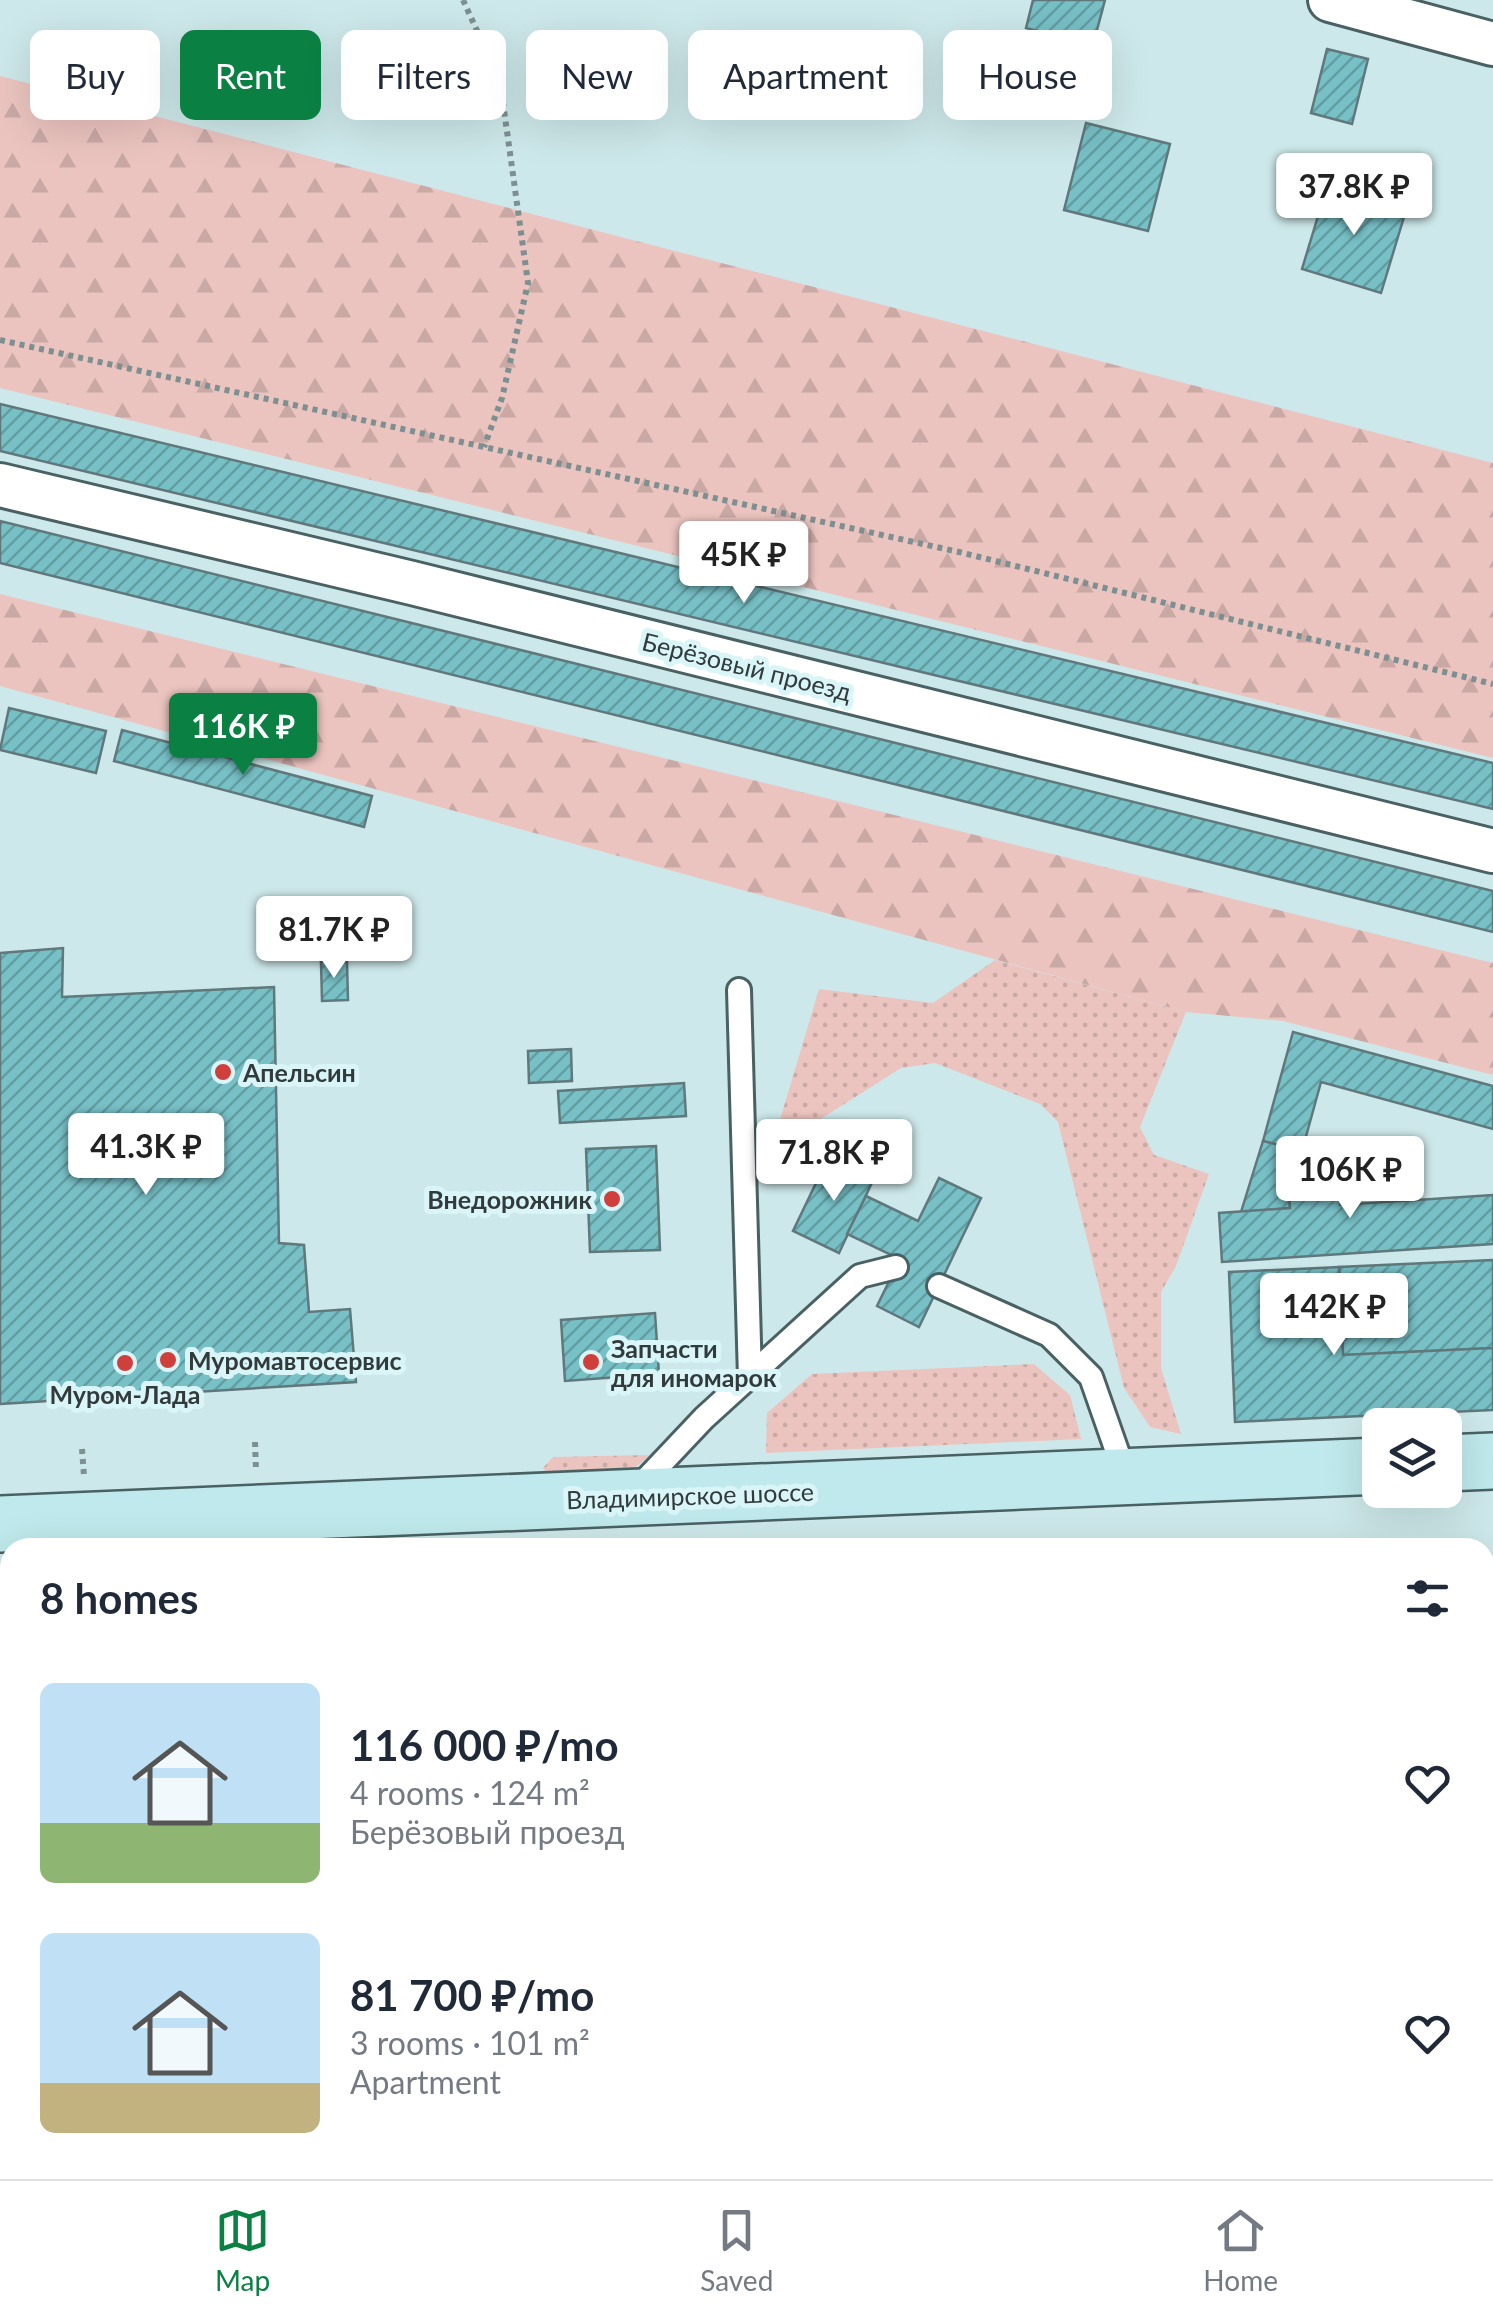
<!DOCTYPE html>
<html lang="en">
<head>
<meta charset="utf-8">
<style>
  :root { --surface:#fff; --page:#f2f2f3; --text:#1f2937; --muted:#747a83; --line:#e0e1e3; --accent:#0b8043 }
  body { margin:0; font-family:Lato,sans-serif; background:var(--page); color:var(--text); height:100vh; display:flex; flex-direction:column; font-size:38px; white-space:nowrap }
  * { box-sizing:border-box; margin:0 }
  p { font-size:32px; color:var(--muted) }
  .icon { flex:none; width:55px; height:55px; fill:none; stroke:currentColor; stroke-width:2; stroke-linecap:round; stroke-linejoin:round }
  .map { position:relative; flex:1; overflow:hidden }
  .drawer { position:absolute; left:0px; top:1538px; width:1495px; height:642px; display:flex; flex-direction:column; background:var(--surface); border-radius:30px 30px 0 0; box-shadow:0 10px 40px #0002 }
  .drawer>* { flex:none }
  .hud { position:absolute; left:30px; top:30px; width:1435px; height:90px; display:flex; gap:20px }
  .fabs { position:absolute; left:1362px; top:1408px; display:grid; gap:20px }
  .fabs a { display:grid; place-items:center; width:100px; height:100px; border-radius:15px; background:var(--surface); box-shadow:0 10px 40px #0002; font-size:50px }
  .price { position:absolute; translate:-50% -85px; padding:0 22px; border-radius:10px; background:#fff; color:#222; font-size:32px; line-height:65px; filter:drop-shadow(0 2px 5px #0008) }
  .price::after { content:''; position:absolute; left:50%; top:60px; width:30px; height:22px; margin-left:-15px; background:inherit; clip-path:polygon(0 0,100% 0,50% 100%) }
  .price.selected { background:var(--accent); color:#fff }
  ul { padding:0; list-style:none }
  li { display:flex; align-items:center; gap:30px; height:250px; padding:0 40px }
  li span { display:grid; place-items:center; flex:none; width:280px; height:200px; border-radius:15px; color:#555 }
  li>.icon { margin-inline-start:auto }
  span .icon { width:120px; height:120px; fill:#fffc; stroke-width:1 }
  li b { font-size:42px }
  h2 { display:flex; justify-content:space-between; align-items:center; height:120px; padding:0 40px; font-size:42px }
  .pill { padding:0 35px; border-radius:15px; background:var(--surface); box-shadow:0 10px 40px #0002; font-size:35px; line-height:90px }
  .pill.selected { background:var(--accent); color:#fff }
  .dock { display:flex; justify-content:space-around; align-items:center; height:140px; border-top:2px solid var(--line); background:var(--surface); font-size:28px; color:var(--muted) }
  .dock a { display:grid; justify-items:center; gap:5px }
  .dock .selected { color:var(--accent) }
  .map>svg:first-child { display:block }
  .grass { fill:url(#grass-dots) }
  .forest { fill:url(#forest-firs) }
  .building { fill:url(#building-hatch); stroke:#60787b; stroke-width:2.5 }
  .lines { fill:none; stroke-linecap:round; stroke-linejoin:round }
  .service-casing { stroke:#4a6163; stroke-width:28 }
  .minor-casing { stroke:#4a6163; stroke-width:48 }
  .tertiary-casing { stroke:#4a6163; stroke-width:60 }
  .secondary-casing { stroke:#4a6163; stroke-width:60 }
  .path { stroke:#7d8f90; stroke-width:6; stroke-dasharray:5 5; stroke-linecap:butt }
  .service { stroke:#fff; stroke-width:22 }
  .minor { stroke:#fff; stroke-width:42 }
  .tertiary { stroke:#fff; stroke-width:55 }
  .secondary { stroke:#bfe9ec; stroke-width:55 }
  .poi-dot { fill:#cf403d; stroke:#daf5f8; stroke-width:4 }
  .labels { text-anchor:middle; dominant-baseline:central; stroke-width:10; stroke-linejoin:round; paint-order:stroke }
  .street-label { font-size:25px; fill:#313b3c; stroke:#daf5f8 }
  .poi-label { font-size:25px; font-weight:bold; fill:#313b3c; stroke:#daf5f8; text-anchor:start }
</style>
</head>
<body>
<div class="map">
<svg width="1493" height="2179" viewBox="0 0 1493 2179">
  <defs>
    <pattern id="grass-dots" width="8" height="8" patternUnits="userSpaceOnUse" patternTransform="scale(2.5)"><rect width="8" height="8" fill="#ebc4bf"/><path d="M2 2h.1M6 6h.1" fill="none" stroke="#caa9a5" stroke-width="1.8" stroke-linecap="round"/></pattern>
    <pattern id="forest-firs" width="22" height="20" patternUnits="userSpaceOnUse" patternTransform="scale(2.5)"><rect width="22" height="20" fill="#ebc4bf"/><path d="M5 1l3.5 6h-7zM16 11l3.5 6h-7z" fill="#caa9a5"/></pattern>
    <pattern id="building-hatch" width="6" height="6" patternUnits="userSpaceOnUse" patternTransform="scale(2.5)"><rect width="6" height="6" fill="#77c0c6"/><path d="M-1 1l2-2M0 6l6-6M5 7l2-2" fill="none" stroke="#629da2"/></pattern>
  </defs>
  <rect width="100%" height="100%" fill="#cde8ea"/>
  <!-- grass -->
  <g class="grass">
    <polygon points="995,960 1186,1012 1140,1127 1154,1155 1209,1174 1176,1266 1161,1292 1161,1368 1181,1434 1150,1427 1124,1388 1058,1122 1040,1104 935,1063 901,1068 808,1127 776,1133 819,989 933,1003"/>
    <polygon points="1034,1364 1070,1395 1081,1439 766,1453 767,1413 812,1374"/>
    <path d="M649,1455C625,1485 581,1475 547,1474L543,1468L553,1457Z"/>
    <polygon points="10,1606 10,1696 0,1696 0,1607"/>
  </g>
  <!-- forest -->
  <g class="forest">
    <polygon points="0,76 1493,463 1493,758 0,388"/>
    <polygon points="0,594 1493,963 1493,1075 1283,1021 1186,1012 0,686"/>
  </g>
  <!-- building -->
  <g class="building">
    <polygon points="1033,0 1105,0 1093,45 1026,28"/>
    <polygon points="1327,49 1368,59 1352,124 1311,113"/>
    <polygon points="1086,123 1170,144 1148,231 1064,210"/>
    <polygon points="1328,183 1407,207 1381,293 1302,269"/>
    <polygon points="0,404 1493,763 1493,809 0,451"/>
    <polygon points="0,521 1493,891 1493,932 0,563"/>
    <polygon points="9,708 106,731 96,773 0,750"/>
    <polygon points="122,730 372,796 364,827 114,761"/>
    <polygon points="63,948 62,997 274,987 279,1243 304,1245 309,1312 350,1309 356,1382 0,1404 0,953"/>
    <polygon points="321,962 347,962 348,1000 322,1001"/>
    <polygon points="1293,1032 1493,1086 1493,1129 1321,1082 1302,1151 1263,1141"/>
    <polygon points="571,1049 572,1081 529,1083 528,1051"/>
    <polygon points="684,1083 686,1116 560,1123 558,1091"/>
    <polygon points="1263,1141 1302,1151 1300,1157 1287,1158 1290,1208 1241,1212"/>
    <polygon points="656,1146 660,1250 590,1252 586,1149"/>
    <polygon points="830,1154 875,1176 839,1253 793,1231"/>
    <polygon points="1337,1155 1340,1205 1493,1195 1493,1244 1222,1262 1219,1213 1290,1208 1287,1158"/>
    <polygon points="939,1178 981,1198 919,1327 877,1306 900,1259 847,1234 866,1196 918,1221"/>
    <polygon points="1493,1260 1493,1348 1343,1355 1339,1267"/>
    <polygon points="1339,1267 1343,1355 1493,1348 1493,1410 1235,1422 1229,1272"/>
    <polygon points="655,1313 659,1374 565,1381 561,1320"/>
    <rect x="0" y="1747" width="10" height="55"/>
    <polygon points="0,1802 10,1802 10,1877 0,1878"/>
    <polygon points="324,2170 400,2170 403,2179 326,2179"/>
  </g>
  <g class="lines">
    <!-- service casing -->
    <g class="service-casing">
      <g id="service">
        <polyline points="739,990 750,1378"/>
        <polyline points="939,1286 1049,1335 1091,1377 1126,1477"/>
        <polyline points="636,1490 704,1418 860,1276 896,1267"/>
      </g>
    </g>
    <!-- minor casing -->
    <g class="minor-casing">
      <g id="minor">
        <polyline points="1330,0 1493,44"/>
        <polyline points="0,485 412,583 1493,851"/>
      </g>
    </g>
    <!-- tertiary casing -->
    <g class="tertiary-casing">
      <polyline id="tertiary" points="202,2170 202,2179"/>
    </g>
    <!-- secondary casing -->
    <g class="secondary-casing">
      <g id="secondary">
        <polyline points="1445,1463 1493,1461"/>
        <polyline points="0,1524 1380,1466"/>
      </g>
    </g>
    <!-- path -->
    <g class="path">
      <polyline points="463,0 500,81 528,283 502,398 484,447"/>
      <polyline points="0,340 959,552 1493,684"/>
      <polyline points="255,1442 256,1471"/>
      <polyline points="82,1449 84,1476"/>
      <polyline points="1485,1579 1493,1579"/>
      <polyline points="0,1592 10,1591"/>
    </g>
    <!-- service -->
    <use href="#service" class="service"/>
    <!-- minor -->
    <use href="#minor" class="minor"/>
    <!-- tertiary -->
    <use href="#tertiary" class="tertiary"/>
    <!-- secondary -->
    <use href="#secondary" class="secondary"/>
  </g>
  <!-- markers -->
  <g class="poi-dot">
    <circle cx="223" cy="1072" r="10"/>
    <circle cx="612" cy="1199" r="10"/>
    <circle cx="168" cy="1360" r="10"/>
    <circle cx="591" cy="1362" r="10"/>
    <circle cx="125" cy="1363" r="10"/>
  </g>
  <g class="labels">
    <!-- street labels -->
    <g class="street-label">
      <text transform="translate(747 666) rotate(14)">Берёзовый проезд</text>
      <text transform="translate(690 1495) rotate(-2)">Владимирское шоссе</text>
    </g>
    <!-- poi labels -->
    <g class="poi-label">
      <text x="243" y="1072">Апельсин</text>
      <text x="592" y="1199" text-anchor="end">Внедорожник</text>
      <text x="611" y="1348">Запчасти<tspan x="611" dy="29">для иномарок</tspan></text>
      <text x="188" y="1360">Муромавтосервис</text>
      <text x="125" y="1394" text-anchor="middle">Муром-Лада</text>
    </g>
  </g>
</svg>
<div class="fabs">
<a><svg class="icon" aria-label="layers" viewBox="0 0 24 24"><path d="M12 4l9 5-9 5-9-5zM3 14l9 5 9-5"/></svg></a>
</div>
<b class="price" style="left:1354px;top:238px">37.8K ₽</b>
<b class="price" style="left:744px;top:606px">45K ₽</b>
<b class="price selected" style="left:243px;top:778px">116K ₽</b>
<b class="price" style="left:334px;top:981px">81.7K ₽</b>
<b class="price" style="left:146px;top:1198px">41.3K ₽</b>
<b class="price" style="left:834px;top:1204px">71.8K ₽</b>
<b class="price" style="left:1350px;top:1221px">106K ₽</b>
<b class="price" style="left:1334px;top:1358px">142K ₽</b>
<div class="hud">
<a class="pill">Buy</a>
<a class="pill selected">Rent</a>
<a class="pill">Filters</a>
<a class="pill">New</a>
<a class="pill">Apartment</a>
<a class="pill">House</a>
</div>
<section class="drawer">
<h2>8 homes<svg class="icon" aria-label="filters" viewBox="0 0 24 24"><path d="M4 7h16M4 17h16"/><circle cx="9" cy="7" r="2"/><circle cx="15" cy="17" r="2"/></svg></h2>
<ul>
<li><span style="background:linear-gradient(#bfe0f5 70%,#8fb573 0)"><svg class="icon" aria-label="home" viewBox="0 0 24 24"><path d="M3 11l9-7 9 7M6 9v11h12V9"/></svg></span><div><b>116 000 ₽/mo</b><p>4 rooms · 124 m²</p><p>Берёзовый проезд</p></div><svg class="icon" aria-label="heart" viewBox="0 0 24 24"><path d="M12 20l-8-8c-3-5 5-10 8-4 3-6 11-1 8 4z"/></svg></li>
<li><span style="background:linear-gradient(#bfe0f5 75%,#c2b280 0)"><svg class="icon" aria-label="home" viewBox="0 0 24 24"><path d="M3 11l9-7 9 7M6 9v11h12V9"/></svg></span><div><b>81 700 ₽/mo</b><p>3 rooms · 101 m²</p><p>Apartment</p></div><svg class="icon" aria-label="heart" viewBox="0 0 24 24"><path d="M12 20l-8-8c-3-5 5-10 8-4 3-6 11-1 8 4z"/></svg></li>
</ul>
</section>
</div>
<nav class="dock">
<a class="selected"><svg class="icon" aria-label="map" viewBox="0 0 24 24"><path d="M3 6l6-2 6 2 6-2v14l-6 2-6-2-6 2zM9 4v14M15 6v14"/></svg>Map</a>
<a><svg class="icon" aria-label="saved" viewBox="0 0 24 24"><path d="M7 4h10v16l-5-4-5 4z"/></svg>Saved</a>
<a><svg class="icon" aria-label="home" viewBox="0 0 24 24"><path d="M3 11l9-7 9 7M6 9v11h12V9"/></svg>Home</a>
</nav>
</body>
</html>
